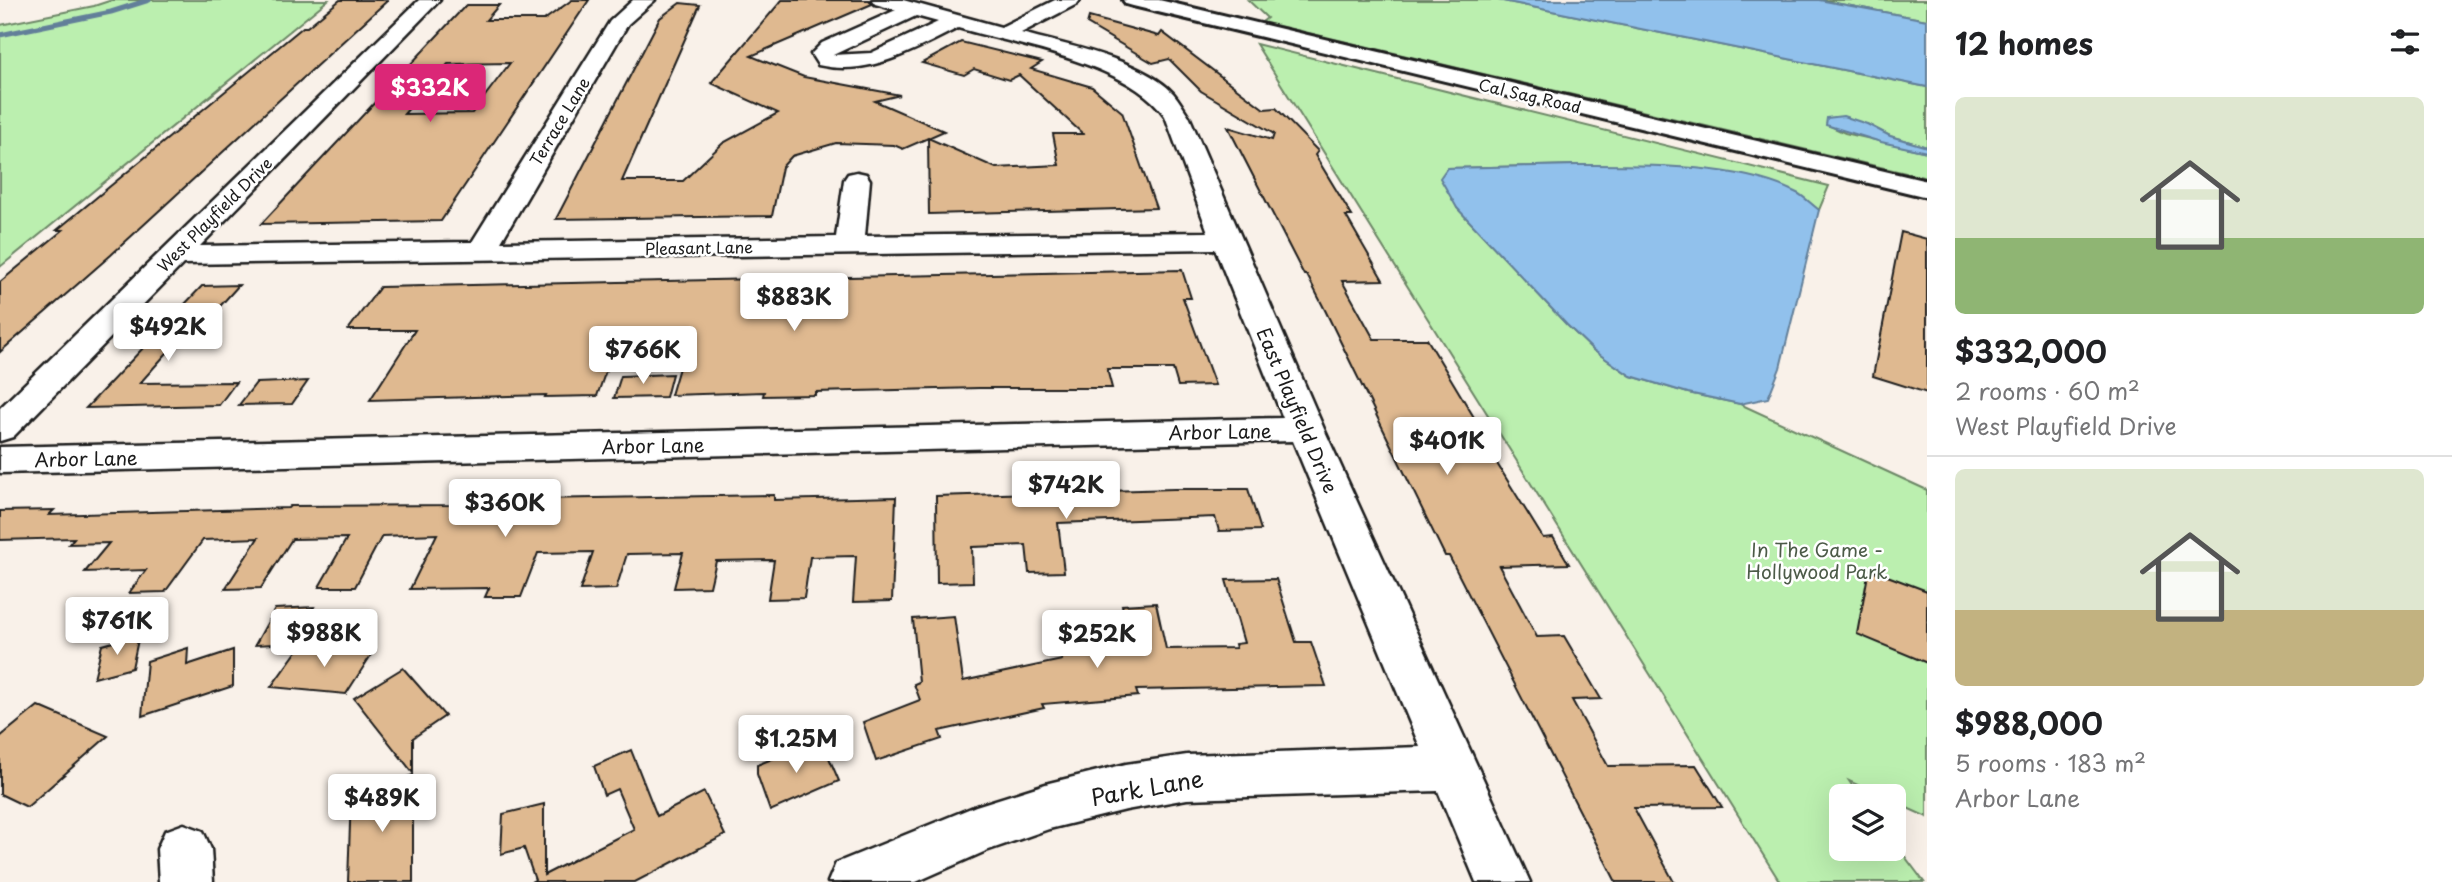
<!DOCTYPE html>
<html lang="en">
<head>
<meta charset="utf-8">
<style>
  :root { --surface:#fff; --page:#f6f6f6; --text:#202124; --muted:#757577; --line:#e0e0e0; --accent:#db2777 }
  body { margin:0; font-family:"Playpen Sans",sans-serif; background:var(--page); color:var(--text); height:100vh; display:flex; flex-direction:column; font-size:26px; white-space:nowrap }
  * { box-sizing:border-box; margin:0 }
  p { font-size:23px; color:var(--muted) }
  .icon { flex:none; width:38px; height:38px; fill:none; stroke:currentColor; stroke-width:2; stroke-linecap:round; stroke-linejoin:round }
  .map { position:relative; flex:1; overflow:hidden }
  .panel { display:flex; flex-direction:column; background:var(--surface); width:525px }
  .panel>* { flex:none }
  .buttons { position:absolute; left:1829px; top:784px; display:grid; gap:14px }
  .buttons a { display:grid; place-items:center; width:77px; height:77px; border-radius:10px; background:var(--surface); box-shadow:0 7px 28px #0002; font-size:35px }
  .price { position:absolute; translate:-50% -60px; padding:0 16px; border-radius:7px; background:#fff; color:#222; font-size:23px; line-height:46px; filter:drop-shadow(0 2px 4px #0008) }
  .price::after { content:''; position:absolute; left:50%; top:42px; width:21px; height:16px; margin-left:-10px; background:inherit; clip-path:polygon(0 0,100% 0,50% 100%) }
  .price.selected { background:var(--accent); color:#fff }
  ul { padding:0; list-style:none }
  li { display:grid; align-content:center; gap:14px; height:371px; padding:0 28px }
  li+li { border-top:2px solid var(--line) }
  li span { display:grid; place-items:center; height:217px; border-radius:10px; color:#555 }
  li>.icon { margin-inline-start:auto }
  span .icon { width:126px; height:126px; fill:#fffc; stroke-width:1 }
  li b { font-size:30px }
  h2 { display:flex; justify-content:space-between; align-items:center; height:84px; padding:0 28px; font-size:30px }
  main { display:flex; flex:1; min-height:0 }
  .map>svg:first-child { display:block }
  .green { fill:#bbefaf; stroke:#6c8666; stroke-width:2 }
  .water { fill:#91c1ec; stroke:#627f99; stroke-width:2 }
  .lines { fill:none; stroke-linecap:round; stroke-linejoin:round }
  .stream { stroke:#627f99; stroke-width:5 }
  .building { fill:#dfb990; stroke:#1c1c1c; stroke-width:2; fill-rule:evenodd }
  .minor-casing { stroke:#1c1c1c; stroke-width:5 }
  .major-casing { stroke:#1c1c1c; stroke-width:6 }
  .minor { fill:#fff; fill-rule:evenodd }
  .major { fill:#fff; fill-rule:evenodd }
  .labels { text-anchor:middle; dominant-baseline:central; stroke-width:5; stroke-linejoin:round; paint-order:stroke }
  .far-street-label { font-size:16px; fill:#1c1c1c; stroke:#fff }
  .street-label { font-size:19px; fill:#1c1c1c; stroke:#fff }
  .park-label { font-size:19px; fill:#4c5b48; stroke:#fff }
  .near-street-label { font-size:23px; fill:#1c1c1c; stroke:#fff }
</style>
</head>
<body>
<main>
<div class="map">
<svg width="1927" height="882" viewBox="0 0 1927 882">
  <rect width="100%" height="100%" fill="#f9f1e9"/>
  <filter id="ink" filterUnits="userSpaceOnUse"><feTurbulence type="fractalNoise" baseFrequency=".0143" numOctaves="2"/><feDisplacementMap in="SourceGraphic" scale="14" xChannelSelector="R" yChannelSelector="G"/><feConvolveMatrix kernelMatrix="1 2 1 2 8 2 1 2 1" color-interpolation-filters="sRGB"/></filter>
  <g filter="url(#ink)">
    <!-- green -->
    <g class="green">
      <polygon points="112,0 328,0 0,267 0,25 94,6"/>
      <polygon points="1248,0 1498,0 1927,87 1927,147 1890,136 1867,124 1826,124 1845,133 1927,152 1927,178 1262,22 1267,18"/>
      <polygon points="1819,0 1927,0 1927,20"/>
      <polygon points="1256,44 1829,186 1819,210 1798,194 1578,165 1448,168 1457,208 1567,325 1593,350 1631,376 1688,393 1740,404 1927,490 1927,817 1894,802 1894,796 1881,796 1849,781 1859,796 1841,796 1841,849 1894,849 1894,842 1924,882 1780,882"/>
    </g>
    <!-- water -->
    <g class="water">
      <polygon points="1498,0 1819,0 1927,20 1927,87"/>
      <polygon points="1843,116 1867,124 1890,136 1927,147 1927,152 1881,142 1826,125 1827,118"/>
      <path d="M1578,165C1643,165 1739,163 1797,193C1805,197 1812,205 1819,210L1780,368L1768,398L1740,404L1688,393L1631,376L1593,350L1567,325L1457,208L1440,178L1447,168Z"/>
    </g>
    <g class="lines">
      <!-- stream -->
      <polyline class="stream" points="0,35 111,12 149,0"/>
    </g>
    <!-- building -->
    <g class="building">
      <polygon points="340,0 388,0 111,255 0,352 0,282 63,230 57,230 303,27 307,27"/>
      <path d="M572,0H589L441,221L261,224L466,5H499L486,20H544ZM510,63L472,113L404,114L448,64Z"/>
      <polygon points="782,0 869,0 872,4 751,56 804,77 900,95 875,101 944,131 928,138 996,168 1059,165 1053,134 1083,134 1019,75 1009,80 974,69 964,75 922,63 961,42 1042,62 1031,69 1092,87 1122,112 1156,208 929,214 928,138 903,149 894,145 836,143 792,156 782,167 772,216 556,219 660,18 680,3 700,5 622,181 683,181 723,143 778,113 711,83"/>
      <polygon points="1089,17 1159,36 1162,32 1264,109 1276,108 1318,151 1315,155 1352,216 1346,216 1383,280 1342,281 1374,339 1427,339 1493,449 1488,449 1543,538 1553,537 1569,564 1499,566 1537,637 1564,636 1601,699 1572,700 1608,766 1696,765 1722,807 1634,808 1674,882 1616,882 1449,556 1445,556 1325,310 1307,275 1304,275 1228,127 1272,140 1274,134 1201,91 1169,59 1153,63 1087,24"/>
      <polygon points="1901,232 1927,239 1927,393 1873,376"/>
      <polygon points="1182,270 1191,298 1183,298 1215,385 1178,386 1173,369 1107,369 1112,388 979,388 815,392 815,395 763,396 764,392 671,395 690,330 620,331 597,396 545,397 546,395 370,400 415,330 348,330 380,287"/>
      <polygon points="239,285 212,315 200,316 140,383 236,382 219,405 86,408 202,286"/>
      <polygon points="672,374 666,397 614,398 621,376"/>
      <polygon points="308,381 292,404 239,405 256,383"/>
      <polygon points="1174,489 1248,489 1261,530 1219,531 1215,517 1058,523 1064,572 1029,573 1026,545 972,547 973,582 937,583 936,496"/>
      <polygon points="774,495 774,500 896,497 892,601 853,602 856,556 810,557 804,598 768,599 774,560 716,561 710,587 674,588 683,553 627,554 616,589 580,590 593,552 538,553 521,597 485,597 489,588 410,589 437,534 382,536 355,587 319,587 347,538 292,539 261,588 225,589 258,538 203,540 165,592 129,593 146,570 85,572 109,543 69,544 74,538 0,540 0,511 54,510 49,515 288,508 290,506 456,505 536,499"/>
      <polygon points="1869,569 1927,591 1927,663 1857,634"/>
      <polygon points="1276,579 1296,642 1311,642 1326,686 1136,690 1138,696 1042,704 1044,708 939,731 942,739 876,761 863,722 920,700 914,684 919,682 913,619 954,616 963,681 1062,660 1060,649 1130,644 1122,605 1156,603 1166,649 1236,648 1235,644 1244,643 1226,580"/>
      <polygon points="314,607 295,643 255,645 275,609"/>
      <polygon points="139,635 132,668 94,678 102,645"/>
      <polygon points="302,644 375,649 346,694 271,687"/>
      <polygon points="188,648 187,665 233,650 233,686 142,716 147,661"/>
      <polygon points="403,668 445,716 413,738 413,773 354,698"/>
      <polygon points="38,706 108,736 27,807 0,794 0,737"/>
      <polygon points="821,739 839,781 770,811 757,774 757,765"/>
      <polygon points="631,750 657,816 704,792 725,835 635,882 531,882 535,880 524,848 501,854 503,814 544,804 544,875 634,829 617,789 604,795 594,766"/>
      <polygon points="413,775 413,882 348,882 351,794"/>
    </g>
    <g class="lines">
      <!-- minor casing -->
      <g class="minor-casing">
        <g id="minor">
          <path d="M419,0H440L200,246L472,242L610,21L633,0H655L628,24L501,242L836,237L844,180L848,174L857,172L866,174L870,180L865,236L1208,232L1165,116C1130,64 1017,45 958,28C914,50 870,77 818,65L811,54L822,43L896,10L875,4L872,0H903L1001,27L1055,0H1080L1077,4L1021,33C1064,44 1143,60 1173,93C1179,100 1184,109 1189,116L1324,429L1530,882H1476L1438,791L1187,799L1126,810L1049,829L986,851L916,882H828L836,863L976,806L1049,783L1126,764L1187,755L1420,747L1293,441L0,473V447L1283,418L1215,249L183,264L13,437L0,441V408ZM916,16L938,22L871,53L833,55Z"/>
          <polygon points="184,824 203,831 211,849 213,882 159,882 157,849 165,831"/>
        </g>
      </g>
      <!-- major casing -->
      <g class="major-casing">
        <polygon id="major" points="1123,0 1159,0 1927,181 1927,197 1133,6 1126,4"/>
      </g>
      <!-- minor -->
      <use href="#minor" class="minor"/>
      <!-- major -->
      <use href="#major" class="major"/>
    </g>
  </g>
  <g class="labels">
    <!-- far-street labels -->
    <g class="far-street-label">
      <text transform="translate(1530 95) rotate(13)">Cal Sag Road</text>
      <text transform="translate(559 121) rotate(-59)">Terrace Lane</text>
      <text transform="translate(214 214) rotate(-45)">West Playfield Drive</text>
      <text transform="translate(699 247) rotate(-1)">Pleasant Lane</text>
    </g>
    <!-- street labels -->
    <g class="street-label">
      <text transform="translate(1298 410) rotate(67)">East Playfield Drive</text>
      <text transform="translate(1220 431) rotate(-1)">Arbor Lane</text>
      <text transform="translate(653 445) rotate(-1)">Arbor Lane</text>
      <text transform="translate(86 458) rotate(-1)">Arbor Lane</text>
    </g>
    <!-- park labels -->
    <g class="park-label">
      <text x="1817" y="549">In The Game -<tspan x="1817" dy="22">Hollywood Park</tspan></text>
    </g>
    <!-- near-street labels -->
    <g class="near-street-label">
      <text transform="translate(1147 787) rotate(-10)">Park Lane</text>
    </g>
  </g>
</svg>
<div class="buttons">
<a><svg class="icon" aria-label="layers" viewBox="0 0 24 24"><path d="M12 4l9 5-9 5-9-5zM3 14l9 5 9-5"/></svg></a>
</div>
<b class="price selected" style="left:430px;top:124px">$332K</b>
<b class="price" style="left:794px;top:333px">$883K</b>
<b class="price" style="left:168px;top:363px">$492K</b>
<b class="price" style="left:643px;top:386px">$766K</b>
<b class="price" style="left:1447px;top:477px">$401K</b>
<b class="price" style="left:1066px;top:521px">$742K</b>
<b class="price" style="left:505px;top:539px">$360K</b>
<b class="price" style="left:117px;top:657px">$761K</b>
<b class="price" style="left:324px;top:669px">$988K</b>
<b class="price" style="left:1097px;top:670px">$252K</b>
<b class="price" style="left:796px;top:775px">$1.25M</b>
<b class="price" style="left:382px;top:834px">$489K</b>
</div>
<section class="panel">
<h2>12 homes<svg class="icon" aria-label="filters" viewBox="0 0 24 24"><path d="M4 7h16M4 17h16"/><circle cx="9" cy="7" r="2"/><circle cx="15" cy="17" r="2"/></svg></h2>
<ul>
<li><span style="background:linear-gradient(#dfe7d0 65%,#8fb573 0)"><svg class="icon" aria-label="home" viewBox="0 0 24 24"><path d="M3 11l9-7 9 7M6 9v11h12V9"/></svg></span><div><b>$332,000</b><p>2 rooms · 60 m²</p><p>West Playfield Drive</p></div></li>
<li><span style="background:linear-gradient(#dfe7d0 65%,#c2b280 0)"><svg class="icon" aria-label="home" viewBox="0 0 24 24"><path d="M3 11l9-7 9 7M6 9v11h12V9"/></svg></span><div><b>$988,000</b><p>5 rooms · 183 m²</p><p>Arbor Lane</p></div></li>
</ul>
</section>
</main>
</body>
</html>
